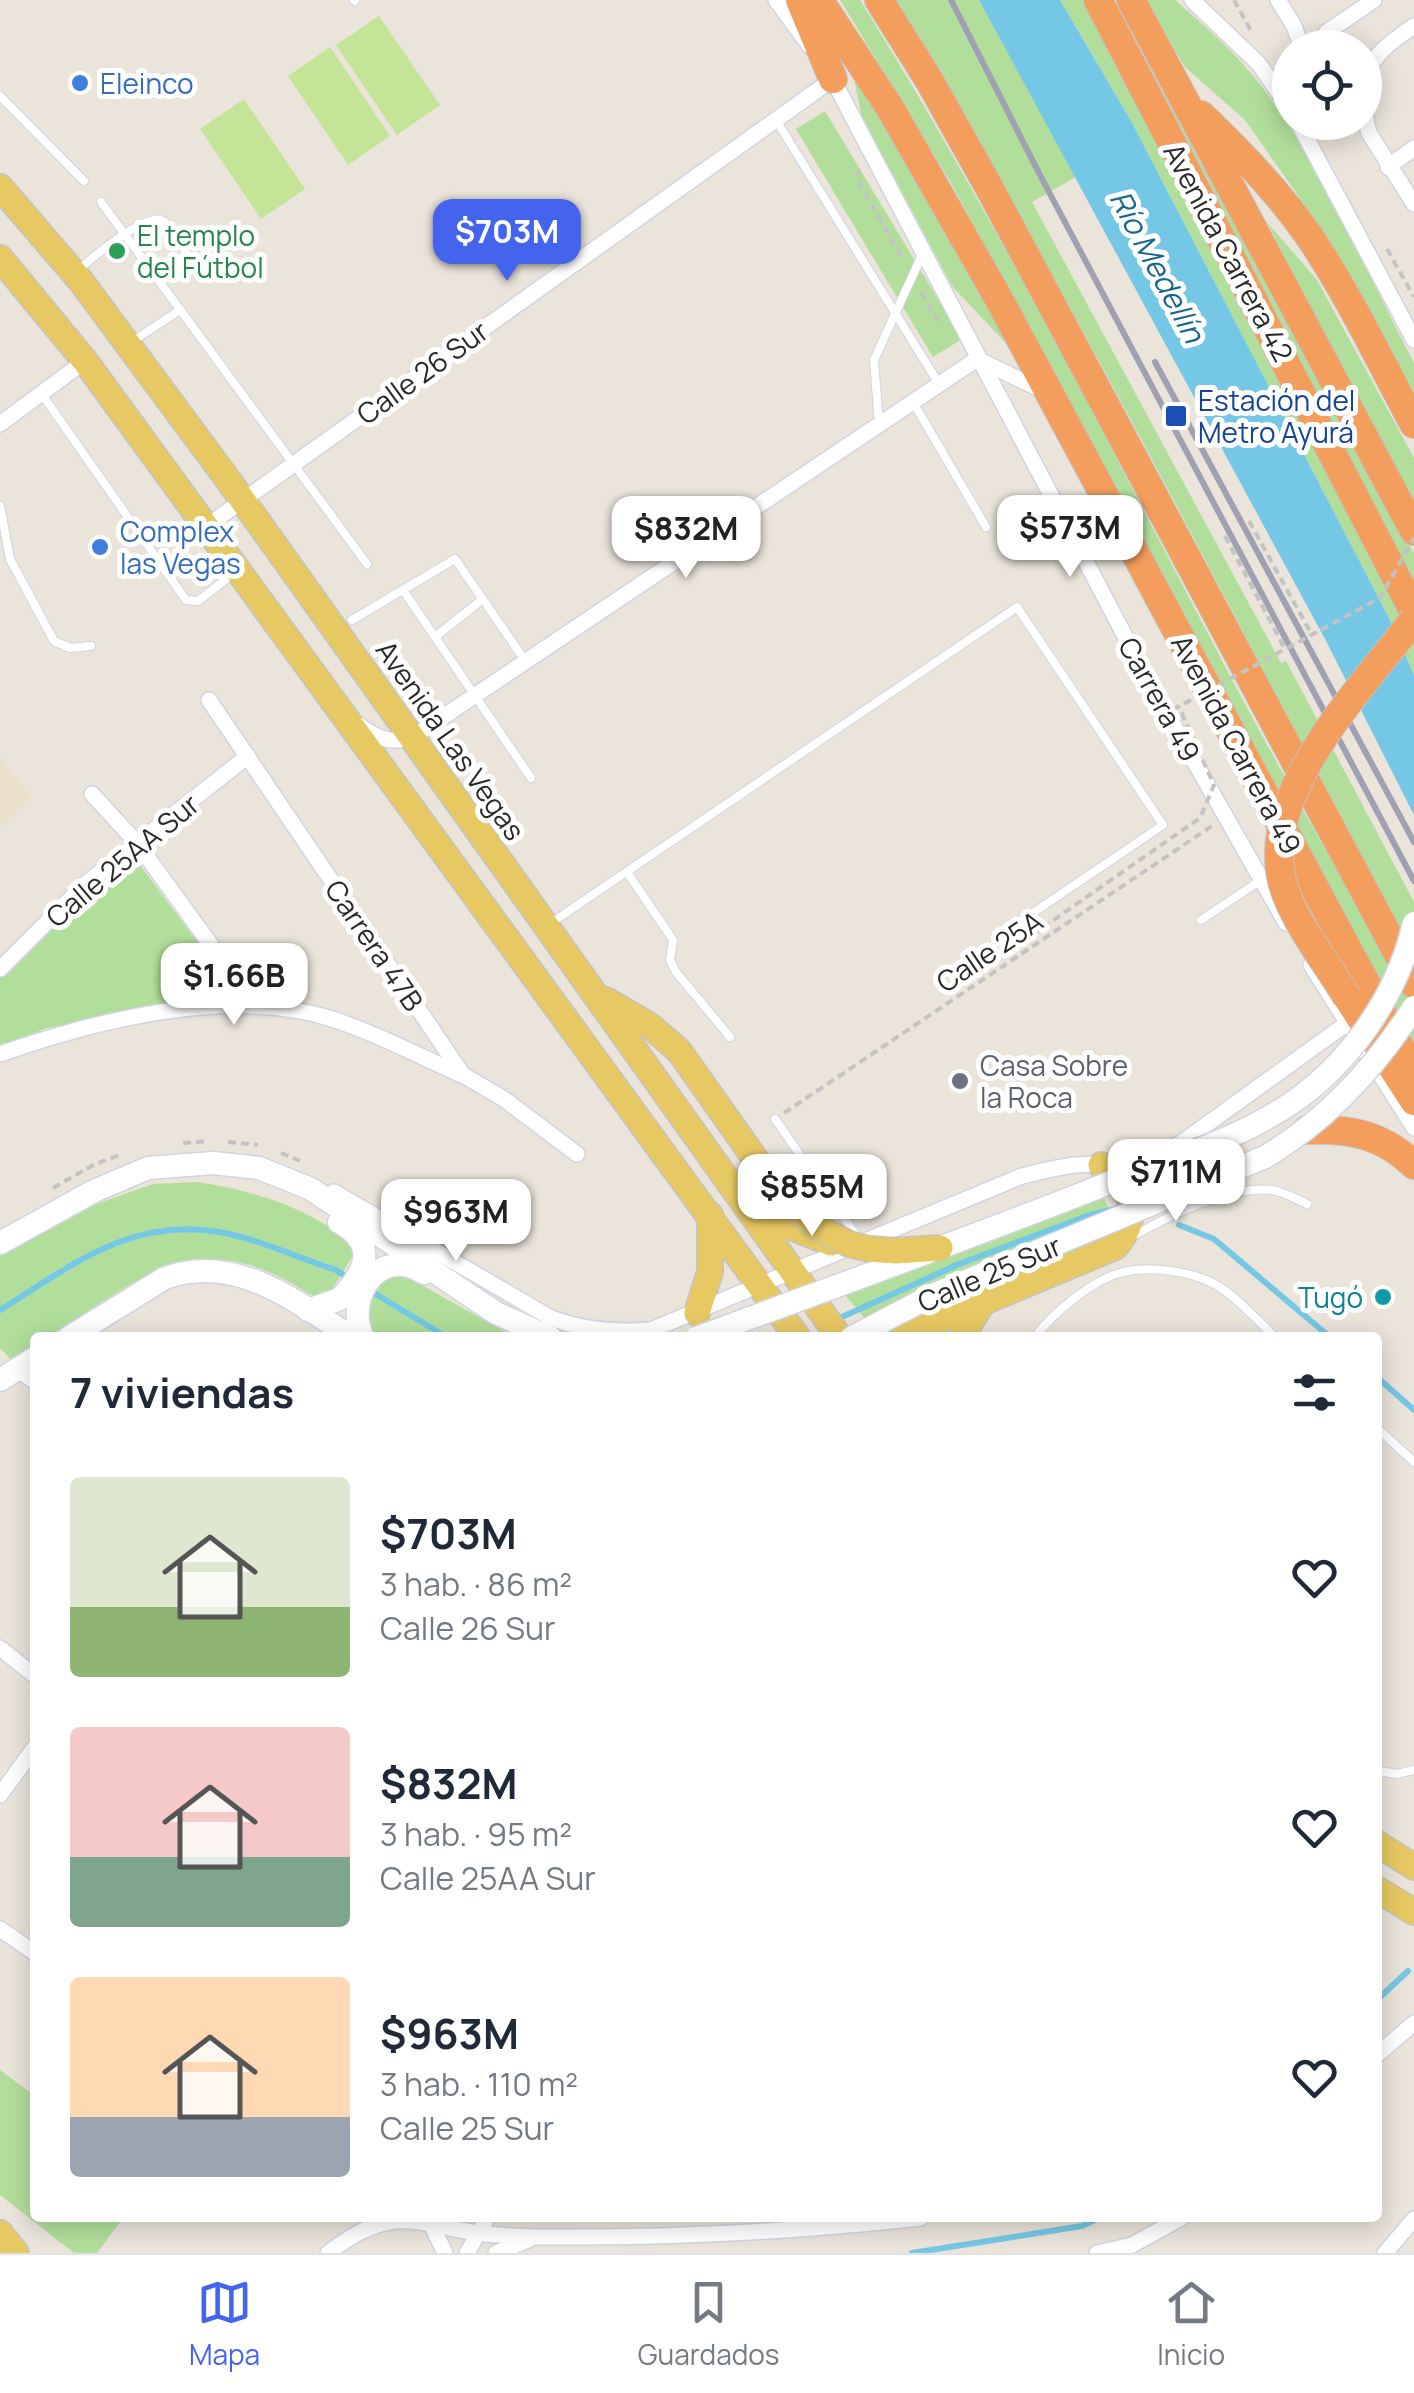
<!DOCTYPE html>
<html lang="es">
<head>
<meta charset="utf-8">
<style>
  :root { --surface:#fff; --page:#f2f2f3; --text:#1f2937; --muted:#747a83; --line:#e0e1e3; --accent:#4464ee }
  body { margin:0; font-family:Manrope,sans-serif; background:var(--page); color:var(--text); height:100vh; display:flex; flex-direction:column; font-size:38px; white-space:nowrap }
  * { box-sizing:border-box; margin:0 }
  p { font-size:32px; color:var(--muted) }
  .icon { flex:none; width:55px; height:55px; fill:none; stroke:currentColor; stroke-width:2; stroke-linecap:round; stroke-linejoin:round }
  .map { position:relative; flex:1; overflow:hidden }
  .details { position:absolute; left:30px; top:1332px; width:1352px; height:890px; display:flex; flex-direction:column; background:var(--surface); border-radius:10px; box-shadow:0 5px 25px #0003 }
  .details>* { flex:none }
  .controls { position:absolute; left:1272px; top:30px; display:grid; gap:20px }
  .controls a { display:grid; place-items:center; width:110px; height:110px; border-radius:50%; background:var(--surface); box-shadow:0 5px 25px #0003; font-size:50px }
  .price { position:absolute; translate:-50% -85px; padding:0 22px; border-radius:20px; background:#fff; color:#222; font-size:32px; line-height:65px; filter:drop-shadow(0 2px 5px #0008) }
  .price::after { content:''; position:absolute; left:50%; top:60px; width:30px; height:22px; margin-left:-15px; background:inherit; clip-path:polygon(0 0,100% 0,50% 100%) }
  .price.on { background:var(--accent); color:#fff }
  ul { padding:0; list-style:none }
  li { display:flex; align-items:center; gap:30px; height:250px; padding:0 40px }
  li span { display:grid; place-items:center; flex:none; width:280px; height:200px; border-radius:10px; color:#555 }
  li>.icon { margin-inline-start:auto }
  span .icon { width:120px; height:120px; fill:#fffc; stroke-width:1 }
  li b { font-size:42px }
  h2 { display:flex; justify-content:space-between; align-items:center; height:120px; padding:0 40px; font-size:42px }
  .dock { display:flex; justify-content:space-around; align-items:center; height:140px; border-top:2px solid var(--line); background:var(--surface); font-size:28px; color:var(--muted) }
  .dock a { display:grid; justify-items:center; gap:5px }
  .dock .on { color:var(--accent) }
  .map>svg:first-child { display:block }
  .education { fill:#ebe1cb }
  .green { fill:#b2de9b }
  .pitch { fill:#c4e597 }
  .water { fill:#74c8e6 }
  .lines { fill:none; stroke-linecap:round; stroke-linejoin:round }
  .stream { stroke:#74c8e6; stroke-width:6 }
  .lane-casing { stroke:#d1d4e1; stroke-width:10 }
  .street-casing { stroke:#d1d4e1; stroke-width:18 }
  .secondary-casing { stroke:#d1d4e1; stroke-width:25 }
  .primary-casing { stroke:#c3c3c3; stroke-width:28 }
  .highway-casing { stroke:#c3c3c3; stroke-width:30 }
  .path { stroke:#c3c3c3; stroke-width:4; stroke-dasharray:8 5; stroke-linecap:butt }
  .lane { stroke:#fff; stroke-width:8 }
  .street { stroke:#fff; stroke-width:15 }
  .secondary { stroke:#fff; stroke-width:22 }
  .primary { stroke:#e7c963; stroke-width:25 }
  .highway { stroke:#f49e5d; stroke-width:28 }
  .rail { stroke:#9fa1b2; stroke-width:6 }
  .secondary-bridge-casing { stroke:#d1d4e1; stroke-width:25; stroke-linecap:butt }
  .primary-bridge-casing { stroke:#c3c3c3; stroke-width:28; stroke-linecap:butt }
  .highway-bridge-casing { stroke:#c3c3c3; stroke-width:30; stroke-linecap:butt }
  .path-bridge { stroke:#c3c3c3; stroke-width:4; stroke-dasharray:8 5; stroke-linecap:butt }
  .secondary-bridge { stroke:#fff; stroke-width:22 }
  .primary-bridge { stroke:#e7c963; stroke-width:25 }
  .highway-bridge { stroke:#f49e5d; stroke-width:28 }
  .shop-dot { fill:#3f7fe0; stroke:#fff; stroke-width:4 }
  .leisure-dot { fill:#2e9e5b; stroke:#fff; stroke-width:4 }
  .transit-dot { fill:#1a4fb4; stroke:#fff; stroke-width:4 }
  .worship-dot { fill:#6b7280; stroke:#fff; stroke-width:4 }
  .culture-dot { fill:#0f9aa8; stroke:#fff; stroke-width:4 }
  .labels { text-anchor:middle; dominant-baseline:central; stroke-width:10; stroke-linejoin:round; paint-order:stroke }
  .shop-label { font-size:28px; fill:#366cbe; stroke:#fff; text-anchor:start }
  .leisure-label { font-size:28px; fill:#27864d; stroke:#fff; text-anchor:start }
  .street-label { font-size:28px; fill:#292929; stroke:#fff }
  .transit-label { font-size:28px; fill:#164399; stroke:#fff; text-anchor:start }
  .worship-label { font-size:28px; fill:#5b616d; stroke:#fff; text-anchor:start }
  .culture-label { font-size:28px; fill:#0d838f; stroke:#fff; text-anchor:end }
  .water-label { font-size:30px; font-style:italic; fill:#156690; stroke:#fff }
</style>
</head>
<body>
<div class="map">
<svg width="1414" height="2253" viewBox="0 0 1414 2253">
  <rect width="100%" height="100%" fill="#eae4db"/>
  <!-- education -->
  <polygon class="education" points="0,757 32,797 0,827"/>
  <!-- green -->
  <g class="green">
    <path d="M840,0H860C991,210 1102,432 1217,651C1280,772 1349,890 1414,1010V1043L950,181Z"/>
    <path d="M895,0H979L1076,177L1032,202L1281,663L1286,661L1414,902V953C1242,635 1081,311 895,0Z"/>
    <polygon points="1060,0 1086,0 1414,636 1414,675 1391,622 1131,121"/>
    <polygon points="1113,0 1414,553 1414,590"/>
    <path d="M1146,0H1175C1206,27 1237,54 1262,87C1324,171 1366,271 1414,363V393L1357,289L1316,221L1245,120L1185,67Z"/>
    <polygon points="853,74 1015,353 952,286 862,117"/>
    <polygon points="825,111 962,339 933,357 796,129"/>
    <polygon points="1267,222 1317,280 1414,458 1414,501 1359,405"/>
    <polygon points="134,857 210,959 202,1002 47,1028 0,1047 0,974 85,891"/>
    <path d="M198,1182C251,1190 307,1207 350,1242L354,1254L329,1294L318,1297L309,1294C198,1221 143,1277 48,1337L35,1338V1346L12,1361L0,1348V1256L99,1203L153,1184Z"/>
    <polygon points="1101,1190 1112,1218 865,1319 845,1295"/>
    <path d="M393,1275L405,1276L515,1337H381L368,1328C366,1306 371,1286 393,1275Z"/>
    <polygon points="0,2070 35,2096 35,2218 123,2218 97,2253 74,2253 0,2195"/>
  </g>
  <!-- pitch -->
  <g class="pitch">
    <polygon points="379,16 440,105 397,135 336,45"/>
    <polygon points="330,47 390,136 348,165 288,76"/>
    <polygon points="244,99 305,189 261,219 200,129"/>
  </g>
  <!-- water -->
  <polygon class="water" points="979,0 1060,0 1131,121 1391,622 1414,675 1414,815 1325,639"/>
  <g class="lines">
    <!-- stream -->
    <g class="stream">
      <polyline points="1179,1225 1214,1239 1331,1338"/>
      <polyline points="369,1290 448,1338"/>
      <path d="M0,1310C71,1266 130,1217 219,1232C259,1239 298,1258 336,1270L350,1279"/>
      <polyline points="833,1321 959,1264 1087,1216 1118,1208"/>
      <polyline points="1378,1378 1414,1410"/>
      <polyline points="1378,1999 1408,1971"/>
      <polyline points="912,2253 1082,2226 1099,2218"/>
    </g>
    <!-- lane casing -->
    <g class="lane-casing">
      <g id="lane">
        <polyline points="354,0 355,1"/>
        <polyline points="0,96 84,181"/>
        <polyline points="776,120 939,384"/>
        <polyline points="101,202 367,564"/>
        <path d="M78,271C91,258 143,215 161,220C171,223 180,243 186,252"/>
        <polyline points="130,343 180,310"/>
        <polyline points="41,393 186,600 198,601 234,573"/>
        <polyline points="913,402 986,527"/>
        <polyline points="879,424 874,360 922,255"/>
        <polyline points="0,506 10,559 54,641 70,648 91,646"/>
        <polyline points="403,590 531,778"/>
        <polyline points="352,620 455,559 526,662"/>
        <polyline points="435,637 483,599"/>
        <polyline points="627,872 673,940 670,960 676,972 730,1037"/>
        <polyline points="1201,920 1261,880"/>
        <polyline points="551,923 1017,607 1163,825 1021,921"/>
        <polyline points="775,1119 858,1238"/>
        <path d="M1131,1237C1167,1217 1229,1185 1271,1190C1283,1191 1295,1199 1307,1204"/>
        <path d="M1034,1338C1052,1314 1091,1281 1120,1273C1149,1265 1193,1271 1218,1286C1239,1299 1258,1321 1276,1338"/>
        <polyline points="1378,1429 1414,1462"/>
        <polyline points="1378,1771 1397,1774 1414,1770"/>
      </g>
    </g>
    <!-- street casing -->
    <g class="street-casing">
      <g id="street">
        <polyline points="776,0 809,45"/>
        <polyline points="1192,0 1259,64 1290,109"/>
        <polyline points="1278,0 1294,26 1302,48"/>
        <polyline points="1314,48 1327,32 1374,0"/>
        <polyline points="831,76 1147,678 1286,923"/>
        <path d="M1365,77C1375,52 1392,41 1414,26"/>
        <polyline points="1365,115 1369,133 1414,204"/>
        <polyline points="1298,122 1414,340"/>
        <polyline points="1388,167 1414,148"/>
        <polyline points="0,424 85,361"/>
        <polyline points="207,526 833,79"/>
        <polyline points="209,700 463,1075 504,1099 577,1154"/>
        <path d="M359,725C377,739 390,744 413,737L977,359L1044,391"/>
        <polyline points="92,794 137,843 255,1006"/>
        <polyline points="1311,965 1414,1128"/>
        <polyline points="0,969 84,885 248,756"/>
        <path d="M0,1054C97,1020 227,987 329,1018C374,1032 419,1056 462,1075"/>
        <path d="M334,1192L551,1318C583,1330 616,1333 651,1330L1022,1176C1039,1172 1057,1167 1076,1165C1124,1161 1135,1168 1181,1143L1346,1024"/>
        <polyline points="17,1369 35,1382"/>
        <polyline points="0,1648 35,1676"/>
        <polyline points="0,1795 35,1747"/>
        <polyline points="0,1929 35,1953"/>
        <polyline points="1378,2054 1414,2023"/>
        <polyline points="431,2224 445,2253"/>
        <path d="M328,2253C347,2239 366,2226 389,2222C415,2217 445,2228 471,2232C494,2236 518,2236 540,2237C667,2238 793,2232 920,2218"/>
        <polyline points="467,2253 487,2218"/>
        <polyline points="496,2253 528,2240"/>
        <polyline points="1097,2253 1132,2245 1181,2218"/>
        <polyline points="1385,2253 1414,2219"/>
      </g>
    </g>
    <!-- secondary casing -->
    <g class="secondary-casing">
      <g id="secondary">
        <polyline points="0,1243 94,1191 148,1168 213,1163 259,1168 311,1189 496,1313 551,1338"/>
        <path d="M308,1310L340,1299C367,1270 378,1244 339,1222"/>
        <path d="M68,1338L165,1278C236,1252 296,1302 353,1338"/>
        <path d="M363,1338C344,1298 379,1244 424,1273"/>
        <polyline points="0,1380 35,1358"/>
      </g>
    </g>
    <!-- primary casing -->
    <g class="primary-casing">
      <g id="primary">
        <polyline points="0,187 80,280 226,477 840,1338"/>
        <polyline points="0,258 85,361 798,1338"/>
        <polyline points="606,1000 649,1025 679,1051"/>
        <polyline points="751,1203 791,1227 831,1243"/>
        <polyline points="697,1313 710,1272 710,1215"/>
        <path d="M897,1338L1115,1247C1141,1218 1134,1184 1101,1165"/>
        <polyline points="961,1338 983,1302"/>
        <polyline points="1378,1844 1414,1867"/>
        <polyline points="1378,1890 1414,1912"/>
        <polyline points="0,2233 16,2253"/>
      </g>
    </g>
    <!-- highway casing -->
    <g class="highway-casing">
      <g id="highway">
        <polyline points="800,0 833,79"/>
        <polyline points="819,0 890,108 1000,301 1414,1073"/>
        <polyline points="879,0 929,80 990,189 1414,984"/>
        <polyline points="1098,0 1414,612"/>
        <polyline points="1131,0 1414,531"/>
        <path d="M1201,115C1240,152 1278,191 1309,236C1349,295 1380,361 1414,424"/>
        <polyline points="1347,997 1414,1101"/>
        <path d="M1307,1130C1350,1128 1383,1135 1414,1165"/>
      </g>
    </g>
    <!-- path -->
    <g class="path">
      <polyline points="1234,0 1251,31"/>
      <polyline points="1323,122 1328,140"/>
      <polyline points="859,169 857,179 904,262"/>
      <polyline points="1387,249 1414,297"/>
      <polyline points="921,292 941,327"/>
      <polyline points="1249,521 1312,635"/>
      <polyline points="1225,536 1285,649"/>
      <polyline points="784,1113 1212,826"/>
      <polyline points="228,1142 258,1145"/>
      <polyline points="183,1143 209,1141"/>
      <polyline points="281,1153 300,1161"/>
      <polyline points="53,1188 95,1164 120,1155"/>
    </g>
    <!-- lane -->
    <use href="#lane" class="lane"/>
    <!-- street -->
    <use href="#street" class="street"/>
    <!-- secondary -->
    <use href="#secondary" class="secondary"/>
    <!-- primary -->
    <use href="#primary" class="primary"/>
    <!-- highway -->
    <use href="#highway" class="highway"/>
    <!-- rail -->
    <g class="rail">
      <polyline points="951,0 1040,175 1414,881"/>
      <polyline points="1155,362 1414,842"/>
    </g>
    <!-- secondary-bridge casing -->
    <g class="secondary-bridge-casing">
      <g id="secondary-bridge">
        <path d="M696,1338C836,1286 976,1236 1114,1181C1176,1157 1246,1137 1300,1097C1355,1056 1399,991 1414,923"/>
        <path d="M851,1338L933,1295L1265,1157C1327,1120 1375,1068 1414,1007"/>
      </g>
    </g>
    <!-- primary-bridge casing -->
    <g class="primary-bridge-casing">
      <polyline id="primary-bridge" points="679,1051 780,1194 814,1225 849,1244 869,1249 895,1251 940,1248"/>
    </g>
    <!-- highway-bridge casing -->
    <g class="highway-bridge-casing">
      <path id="highway-bridge" d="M1347,997C1328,965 1297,926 1285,891C1252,798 1362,689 1414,619"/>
    </g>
    <!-- path-bridge -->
    <g class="path-bridge">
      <polyline points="1161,716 1380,598 1414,538"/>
      <polyline points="1032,935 1200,818 1214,785 1179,707"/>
    </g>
    <!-- secondary-bridge -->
    <use href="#secondary-bridge" class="secondary-bridge"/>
    <!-- primary-bridge -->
    <use href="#primary-bridge" class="primary-bridge"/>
    <!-- highway-bridge -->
    <use href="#highway-bridge" class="highway-bridge"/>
  </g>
  <!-- markers -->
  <g class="shop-dot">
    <circle cx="80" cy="83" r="10"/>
    <circle cx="100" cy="547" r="10"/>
  </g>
  <circle class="leisure-dot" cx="117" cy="251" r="10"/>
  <rect class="transit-dot" x="1164" y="404" width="24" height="24" rx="5"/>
  <circle class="worship-dot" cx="960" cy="1081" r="10"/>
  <circle class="culture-dot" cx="1383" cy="1297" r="10"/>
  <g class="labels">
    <!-- shop labels -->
    <g class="shop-label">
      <text x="100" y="83">Eleinco</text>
      <text x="120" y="531">Complex<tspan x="120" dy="32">las Vegas</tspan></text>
    </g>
    <!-- leisure labels -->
    <g class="leisure-label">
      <text x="137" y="235">El templo<tspan x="137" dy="32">del Fútbol</tspan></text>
    </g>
    <!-- street labels -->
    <g class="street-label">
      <text transform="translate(1229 252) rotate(62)">Avenida Carrera 42</text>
      <text transform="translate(422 372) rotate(-36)">Calle 26 Sur</text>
      <text transform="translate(1160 699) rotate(61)">Carrera 49</text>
      <text transform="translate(451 740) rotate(55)">Avenida Las Vegas</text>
      <text transform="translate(1237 744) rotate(62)">Avenida Carrera 49</text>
      <text transform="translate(122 860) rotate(-40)">Calle 25AA Sur</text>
      <text transform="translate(375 945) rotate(56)">Carrera 47B</text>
      <text transform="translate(989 951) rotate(-34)">Calle 25A</text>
      <text transform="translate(989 1273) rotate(-23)">Calle 25 Sur</text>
    </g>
    <!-- transit labels -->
    <g class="transit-label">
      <text x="1198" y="400">Estación del<tspan x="1198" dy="32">Metro Ayurá</tspan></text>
    </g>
    <!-- worship labels -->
    <g class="worship-label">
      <text x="980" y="1065">Casa Sobre<tspan x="980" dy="32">la Roca</tspan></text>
    </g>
    <!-- culture labels -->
    <g class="culture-label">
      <text x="1363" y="1297">Tugó</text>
    </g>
    <!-- water labels -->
    <g class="water-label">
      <text transform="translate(1158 266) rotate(62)">Río Medellín</text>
    </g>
  </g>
</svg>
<div class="controls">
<a><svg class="icon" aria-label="locate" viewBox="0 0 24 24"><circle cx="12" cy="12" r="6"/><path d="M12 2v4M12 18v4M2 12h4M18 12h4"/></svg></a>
</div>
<b class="price on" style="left:507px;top:284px">$703M</b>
<b class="price" style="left:1070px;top:580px">$573M</b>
<b class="price" style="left:686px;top:581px">$832M</b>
<b class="price" style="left:234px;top:1028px">$1.66B</b>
<b class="price" style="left:1176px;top:1224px">$711M</b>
<b class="price" style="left:812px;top:1239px">$855M</b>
<b class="price" style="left:456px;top:1264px">$963M</b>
<section class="details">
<h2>7 viviendas<svg class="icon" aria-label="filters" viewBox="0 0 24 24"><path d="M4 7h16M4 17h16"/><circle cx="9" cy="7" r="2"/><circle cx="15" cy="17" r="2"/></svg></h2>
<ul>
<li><span style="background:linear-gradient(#dfe7d0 65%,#8fb573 0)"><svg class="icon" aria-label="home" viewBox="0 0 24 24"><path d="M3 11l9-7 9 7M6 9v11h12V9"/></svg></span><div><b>$703M</b><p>3 hab. · 86 m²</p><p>Calle 26 Sur</p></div><svg class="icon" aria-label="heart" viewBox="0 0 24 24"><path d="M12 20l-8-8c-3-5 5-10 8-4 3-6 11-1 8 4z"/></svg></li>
<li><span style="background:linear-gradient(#f6c9c9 65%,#7fa58c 0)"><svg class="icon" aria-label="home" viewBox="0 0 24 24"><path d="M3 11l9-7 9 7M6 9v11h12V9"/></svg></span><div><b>$832M</b><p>3 hab. · 95 m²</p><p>Calle 25AA Sur</p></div><svg class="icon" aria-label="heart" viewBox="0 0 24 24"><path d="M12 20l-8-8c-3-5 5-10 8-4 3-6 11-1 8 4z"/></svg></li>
<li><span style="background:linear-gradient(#ffd9b3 70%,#9aa5b1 0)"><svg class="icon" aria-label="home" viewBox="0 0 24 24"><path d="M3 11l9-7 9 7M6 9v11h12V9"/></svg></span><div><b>$963M</b><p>3 hab. · 110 m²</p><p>Calle 25 Sur</p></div><svg class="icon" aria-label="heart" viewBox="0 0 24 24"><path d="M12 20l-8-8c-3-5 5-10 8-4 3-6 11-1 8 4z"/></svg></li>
</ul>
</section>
</div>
<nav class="dock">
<a class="on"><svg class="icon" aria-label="map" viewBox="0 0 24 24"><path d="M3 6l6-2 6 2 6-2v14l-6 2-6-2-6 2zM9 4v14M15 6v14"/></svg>Mapa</a>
<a><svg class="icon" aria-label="saved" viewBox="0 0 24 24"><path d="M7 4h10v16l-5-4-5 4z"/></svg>Guardados</a>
<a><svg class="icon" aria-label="home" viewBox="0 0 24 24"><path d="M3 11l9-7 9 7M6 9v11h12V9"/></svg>Inicio</a>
</nav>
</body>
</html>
